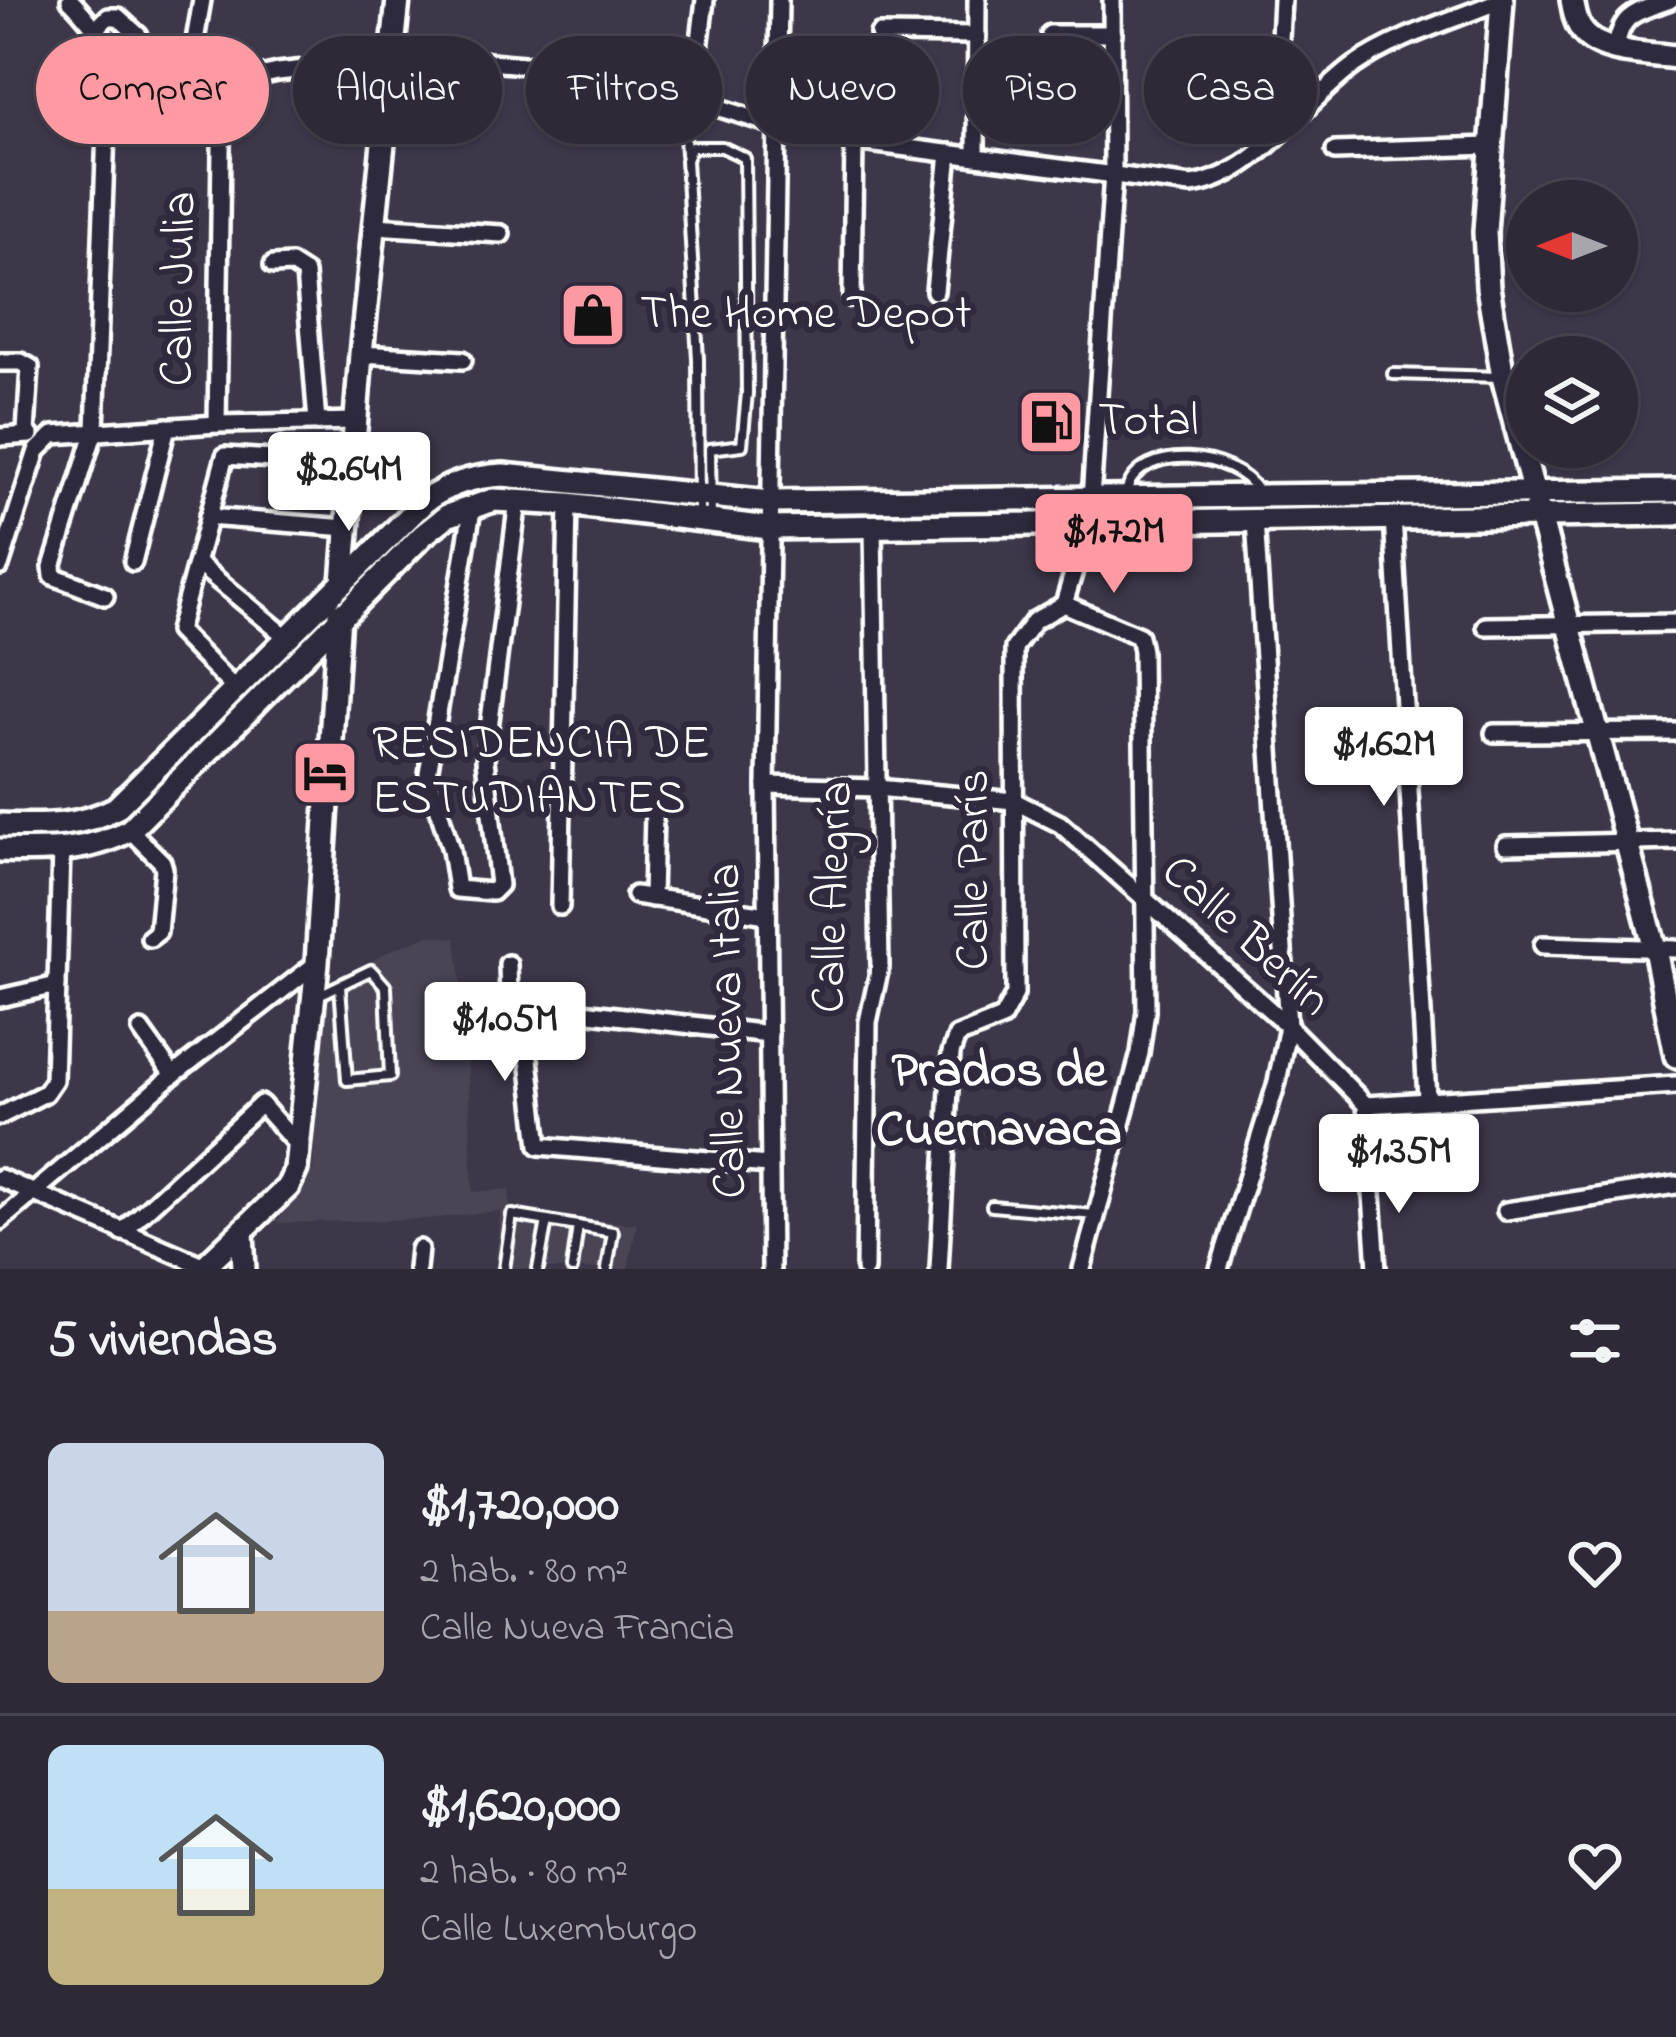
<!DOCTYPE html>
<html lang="es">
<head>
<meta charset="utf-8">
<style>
  :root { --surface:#2d2937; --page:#35313f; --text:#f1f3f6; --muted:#a7a6ad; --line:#484552; --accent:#ff9aa2 }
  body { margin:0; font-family:"Indie Flower",sans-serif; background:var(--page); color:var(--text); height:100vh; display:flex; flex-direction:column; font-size:45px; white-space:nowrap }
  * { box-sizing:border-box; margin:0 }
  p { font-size:39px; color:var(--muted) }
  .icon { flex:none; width:66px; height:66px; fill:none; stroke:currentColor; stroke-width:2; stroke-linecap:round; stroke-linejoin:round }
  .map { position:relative; height:1269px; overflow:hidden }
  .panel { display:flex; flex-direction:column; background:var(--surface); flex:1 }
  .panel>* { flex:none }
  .hud { position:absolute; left:36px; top:36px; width:1605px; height:108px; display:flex; gap:24px }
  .needle { width:78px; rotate:270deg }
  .controls { position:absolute; left:1506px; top:180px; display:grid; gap:24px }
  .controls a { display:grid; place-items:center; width:132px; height:132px; border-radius:50%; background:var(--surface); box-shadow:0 3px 9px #0004,0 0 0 3px var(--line); font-size:60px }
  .price { position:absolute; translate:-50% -102px; padding:0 27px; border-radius:12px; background:#fff; color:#222; font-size:39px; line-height:78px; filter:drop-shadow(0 3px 6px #0008) }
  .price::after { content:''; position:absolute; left:50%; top:72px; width:36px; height:27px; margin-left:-18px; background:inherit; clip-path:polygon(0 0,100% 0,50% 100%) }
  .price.active { background:var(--accent); color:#111 }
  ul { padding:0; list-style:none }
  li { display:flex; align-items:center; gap:36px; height:300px; padding:0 48px }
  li+li { border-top:3px solid var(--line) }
  li span { display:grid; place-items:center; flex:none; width:336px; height:240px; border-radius:18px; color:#555 }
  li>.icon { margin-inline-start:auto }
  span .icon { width:144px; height:144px; fill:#fffc; stroke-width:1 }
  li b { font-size:51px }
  h2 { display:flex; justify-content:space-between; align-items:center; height:144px; padding:0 48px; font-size:51px }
  .tag { padding:0 42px; border-radius:54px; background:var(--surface); box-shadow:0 3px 9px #0004,0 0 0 3px var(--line); font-size:42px; line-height:108px }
  .tag.active { background:var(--accent); color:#111 }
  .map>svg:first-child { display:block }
  .built { fill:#494455 }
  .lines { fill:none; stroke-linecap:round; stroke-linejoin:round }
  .lane-casing { stroke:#fff; stroke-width:16 }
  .street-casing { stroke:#fff; stroke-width:24 }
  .secondary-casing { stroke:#fff; stroke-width:30 }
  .lane { stroke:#2f2a3d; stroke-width:8 }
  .street { stroke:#2f2a3d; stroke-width:15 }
  .secondary { stroke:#2f2a3d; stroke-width:21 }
  .labels { text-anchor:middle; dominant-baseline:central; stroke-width:12; stroke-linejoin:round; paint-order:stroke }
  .street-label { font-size:48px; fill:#fff; stroke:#2f2a3d }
  .poi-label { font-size:48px; fill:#fff; stroke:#2f2a3d; text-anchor:start }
  .neighbourhood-label { font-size:51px; font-weight:bold; fill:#fff; stroke:#2f2a3d }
</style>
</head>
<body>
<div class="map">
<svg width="1676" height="1269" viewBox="0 0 1676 1269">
  <rect width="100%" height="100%" fill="#3c3749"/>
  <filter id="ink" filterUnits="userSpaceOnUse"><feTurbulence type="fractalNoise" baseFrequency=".00833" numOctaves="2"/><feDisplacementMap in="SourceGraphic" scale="24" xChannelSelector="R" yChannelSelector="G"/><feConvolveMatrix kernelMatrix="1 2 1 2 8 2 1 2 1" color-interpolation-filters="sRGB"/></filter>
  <g filter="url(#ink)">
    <!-- built -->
    <polygon class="built" points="429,935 456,938 466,1024 473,1192 510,1189 509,1211 637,1224 628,1269 495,1269 500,1211 428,1219 276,1223 305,1186 313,1169 327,988 389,951"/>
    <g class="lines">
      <!-- lane casing -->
      <g class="lane-casing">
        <g id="lane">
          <polyline points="523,65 542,98 618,103 685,136 686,154"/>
          <polyline points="1393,374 1501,377"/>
          <path d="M1126,492C1140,441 1234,452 1258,491"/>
          <polyline points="699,518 698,359 686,160 691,147 722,147 745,158 747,393 742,445 710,449 711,520"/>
          <polyline points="319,995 371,970 386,987 390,1076 347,1080 340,986"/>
          <polyline points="992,1206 1095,1215"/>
          <polyline points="504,1269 512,1215 613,1232 607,1269"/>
          <polyline points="538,1269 547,1221"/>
          <polyline points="572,1269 578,1226"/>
        </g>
      </g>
      <!-- street casing -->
      <g class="street-casing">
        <g id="street">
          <path d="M70,0C98,27 104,54 146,56"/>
          <path d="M98,27L108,17H118L139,36L146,56L164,73L188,81L222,84L278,72L419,56L607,72L777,126L854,141L1191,185C1258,176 1302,103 1355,65C1397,36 1454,20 1501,0"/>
          <polyline points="879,34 977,35"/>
          <polyline points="1050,34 1113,34"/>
          <polyline points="699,49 705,0"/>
          <path d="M1616,49C1621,11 1637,13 1670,0"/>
          <polyline points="188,81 202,0"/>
          <polyline points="1275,135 1282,0"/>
          <polyline points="1335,151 1490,146"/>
          <polyline points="976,156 977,0"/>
          <polyline points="375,226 501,234"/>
          <polyline points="273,265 291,264 305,273 317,422"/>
          <polyline points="935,291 949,153"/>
          <polyline points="852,298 854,141"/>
          <polyline points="361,354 463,360"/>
          <polyline points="0,362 21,362 30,367 26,432"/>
          <polyline points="217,424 222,84"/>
          <polyline points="0,437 30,435"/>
          <polyline points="1091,499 1113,174 1112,0"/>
          <polyline points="473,504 428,774 451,850 457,889 492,892 499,885 485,760 518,500"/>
          <polyline points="208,517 347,528"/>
          <polyline points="1393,517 1427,1098"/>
          <polyline points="133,562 167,427"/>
          <polyline points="198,564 289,639"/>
          <polyline points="0,566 37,451 53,435 217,424 356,421"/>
          <polyline points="105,596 53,576 52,567 95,430 108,76 114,50"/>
          <polyline points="1064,604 1139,636 1142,651 1146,1011 1140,1053 1082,1269"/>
          <polyline points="1064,604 1088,524"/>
          <polyline points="1486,626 1676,623"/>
          <polyline points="236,690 178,631 225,456 353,464"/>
          <polyline points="1494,733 1676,732"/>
          <polyline points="766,785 877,788 1014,801 1060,824 1288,1026 1366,1105"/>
          <polyline points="130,830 162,862 164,869 158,932 150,938"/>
          <polyline points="1506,845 1676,841"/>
          <polyline points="635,895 767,915"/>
          <polyline points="652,898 654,814"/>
          <polyline points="560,906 568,504"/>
          <polyline points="1543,945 1676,949"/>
          <polyline points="508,964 509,996 514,1004 769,1034"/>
          <polyline points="0,998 57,985"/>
          <polyline points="523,1007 539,1146 769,1165"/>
          <polyline points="141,1030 173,1075"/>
          <polyline points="1366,1105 1676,1085"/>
          <polyline points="1366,1105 1377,1269"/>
          <polyline points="0,1116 45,1093 54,1080 61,852"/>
          <polyline points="0,1178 211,1269"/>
          <polyline points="1506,1211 1676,1185"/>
          <polyline points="0,1221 173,1075 317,963"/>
          <polyline points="122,1232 261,1104 299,1147"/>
          <polyline points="417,1269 419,1249"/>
          <polyline points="771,1269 766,785 779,0"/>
          <polyline points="865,1269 868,1022 880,967 873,528"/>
          <polyline points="939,1269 951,1053 957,1036 1002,1018 1015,994 1014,648 1034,621 1064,604"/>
          <polyline points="1219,1269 1277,1082 1288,1026 1255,520"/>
        </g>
      </g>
      <!-- secondary casing -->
      <g class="secondary-casing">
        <g id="secondary">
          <polyline points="1502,0 1485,232 1488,287 1503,377 1655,949 1676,1056"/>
          <path d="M1572,0C1574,9 1575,21 1581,29C1597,55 1649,53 1676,57"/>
          <polyline points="343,583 361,354 398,0"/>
          <path d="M0,825C42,826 78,828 116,808L425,501C451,483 472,477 503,475L770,502L1676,491"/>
          <path d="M0,850C48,851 87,853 130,830L423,535L447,516L493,500L568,504L769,528L1676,514"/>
          <polyline points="242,1232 244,1269"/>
          <polyline points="202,1269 288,1187 296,1169 317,963 339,614"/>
        </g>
      </g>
      <!-- lane -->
      <use href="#lane" class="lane"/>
      <!-- street -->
      <use href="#street" class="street"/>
      <!-- secondary -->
      <use href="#secondary" class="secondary"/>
    </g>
  </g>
  <!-- icons -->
  <defs>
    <g id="shop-square" transform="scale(3.45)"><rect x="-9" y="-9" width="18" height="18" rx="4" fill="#ff9aa2" stroke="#2f2a3d"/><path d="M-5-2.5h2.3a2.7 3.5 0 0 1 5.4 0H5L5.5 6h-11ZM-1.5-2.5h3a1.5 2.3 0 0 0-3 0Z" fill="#111"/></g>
    <g id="fuel-square" transform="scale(3.45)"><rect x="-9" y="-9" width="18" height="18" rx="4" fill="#ff9aa2" stroke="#2f2a3d"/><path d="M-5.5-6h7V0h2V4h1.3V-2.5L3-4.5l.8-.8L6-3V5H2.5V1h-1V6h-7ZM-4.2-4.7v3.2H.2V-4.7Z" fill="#111"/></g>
    <g id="hotel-square" transform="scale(3.45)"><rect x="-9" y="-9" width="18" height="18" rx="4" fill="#ff9aa2" stroke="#2f2a3d"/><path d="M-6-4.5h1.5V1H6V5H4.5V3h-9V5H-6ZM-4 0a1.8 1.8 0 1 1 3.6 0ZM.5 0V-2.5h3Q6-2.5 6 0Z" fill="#111"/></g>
  </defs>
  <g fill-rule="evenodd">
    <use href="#shop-square" x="593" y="315"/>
    <use href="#fuel-square" x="1051" y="422"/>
    <use href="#hotel-square" x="325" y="773"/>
  </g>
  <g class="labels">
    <!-- street labels -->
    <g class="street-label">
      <text transform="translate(180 289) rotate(-89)">Calle Julia</text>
      <text transform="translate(975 870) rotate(-90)">Calle París</text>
      <text transform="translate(834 897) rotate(-88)">Calle Alegría</text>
      <text transform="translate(1245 937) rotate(43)">Calle Berlín</text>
      <text transform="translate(729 1031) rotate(-91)">Calle Nueva Italia</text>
    </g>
    <!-- poi labels -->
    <g class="poi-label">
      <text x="640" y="315">The Home Depot</text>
      <text x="1098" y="422">Total</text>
      <text x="372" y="745">RESIDENCIA DE<tspan x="372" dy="55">ESTUDIANTES</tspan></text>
    </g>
    <!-- neighbourhood labels -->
    <g class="neighbourhood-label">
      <text x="999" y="1072">Prados de<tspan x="999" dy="59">Cuernavaca</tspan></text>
    </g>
  </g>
</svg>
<div class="controls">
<a><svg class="needle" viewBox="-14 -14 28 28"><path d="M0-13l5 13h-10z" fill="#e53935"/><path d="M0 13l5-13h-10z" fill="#a7a6ad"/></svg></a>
<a><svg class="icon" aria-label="layers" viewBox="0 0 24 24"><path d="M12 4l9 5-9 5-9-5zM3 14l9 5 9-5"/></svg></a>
</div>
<b class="price" style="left:349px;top:534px">$2.64M</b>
<b class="price active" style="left:1114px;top:596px">$1.72M</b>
<b class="price" style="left:1384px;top:809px">$1.62M</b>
<b class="price" style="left:505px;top:1084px">$1.05M</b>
<b class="price" style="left:1399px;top:1216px">$1.35M</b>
<div class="hud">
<a class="tag active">Comprar</a>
<a class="tag">Alquilar</a>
<a class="tag">Filtros</a>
<a class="tag">Nuevo</a>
<a class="tag">Piso</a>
<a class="tag">Casa</a>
</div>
</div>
<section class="panel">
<h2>5 viviendas<svg class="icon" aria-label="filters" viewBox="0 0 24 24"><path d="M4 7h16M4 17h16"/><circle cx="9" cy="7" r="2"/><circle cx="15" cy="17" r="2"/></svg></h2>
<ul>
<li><span style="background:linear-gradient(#c9d6e8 70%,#b9a48a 0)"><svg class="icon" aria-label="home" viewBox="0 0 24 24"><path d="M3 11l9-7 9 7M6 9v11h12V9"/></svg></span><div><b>$1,720,000</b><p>2 hab. · 80 m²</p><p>Calle Nueva Francia</p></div><svg class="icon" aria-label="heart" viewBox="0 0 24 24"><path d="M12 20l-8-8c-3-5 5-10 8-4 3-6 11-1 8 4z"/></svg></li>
<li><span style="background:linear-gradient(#bfe0f5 60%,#c2b280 0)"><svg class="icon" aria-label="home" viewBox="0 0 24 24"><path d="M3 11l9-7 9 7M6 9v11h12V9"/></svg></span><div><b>$1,620,000</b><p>2 hab. · 80 m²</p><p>Calle Luxemburgo</p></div><svg class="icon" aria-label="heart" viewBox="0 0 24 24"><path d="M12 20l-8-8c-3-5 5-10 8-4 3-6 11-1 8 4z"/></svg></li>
</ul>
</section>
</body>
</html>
